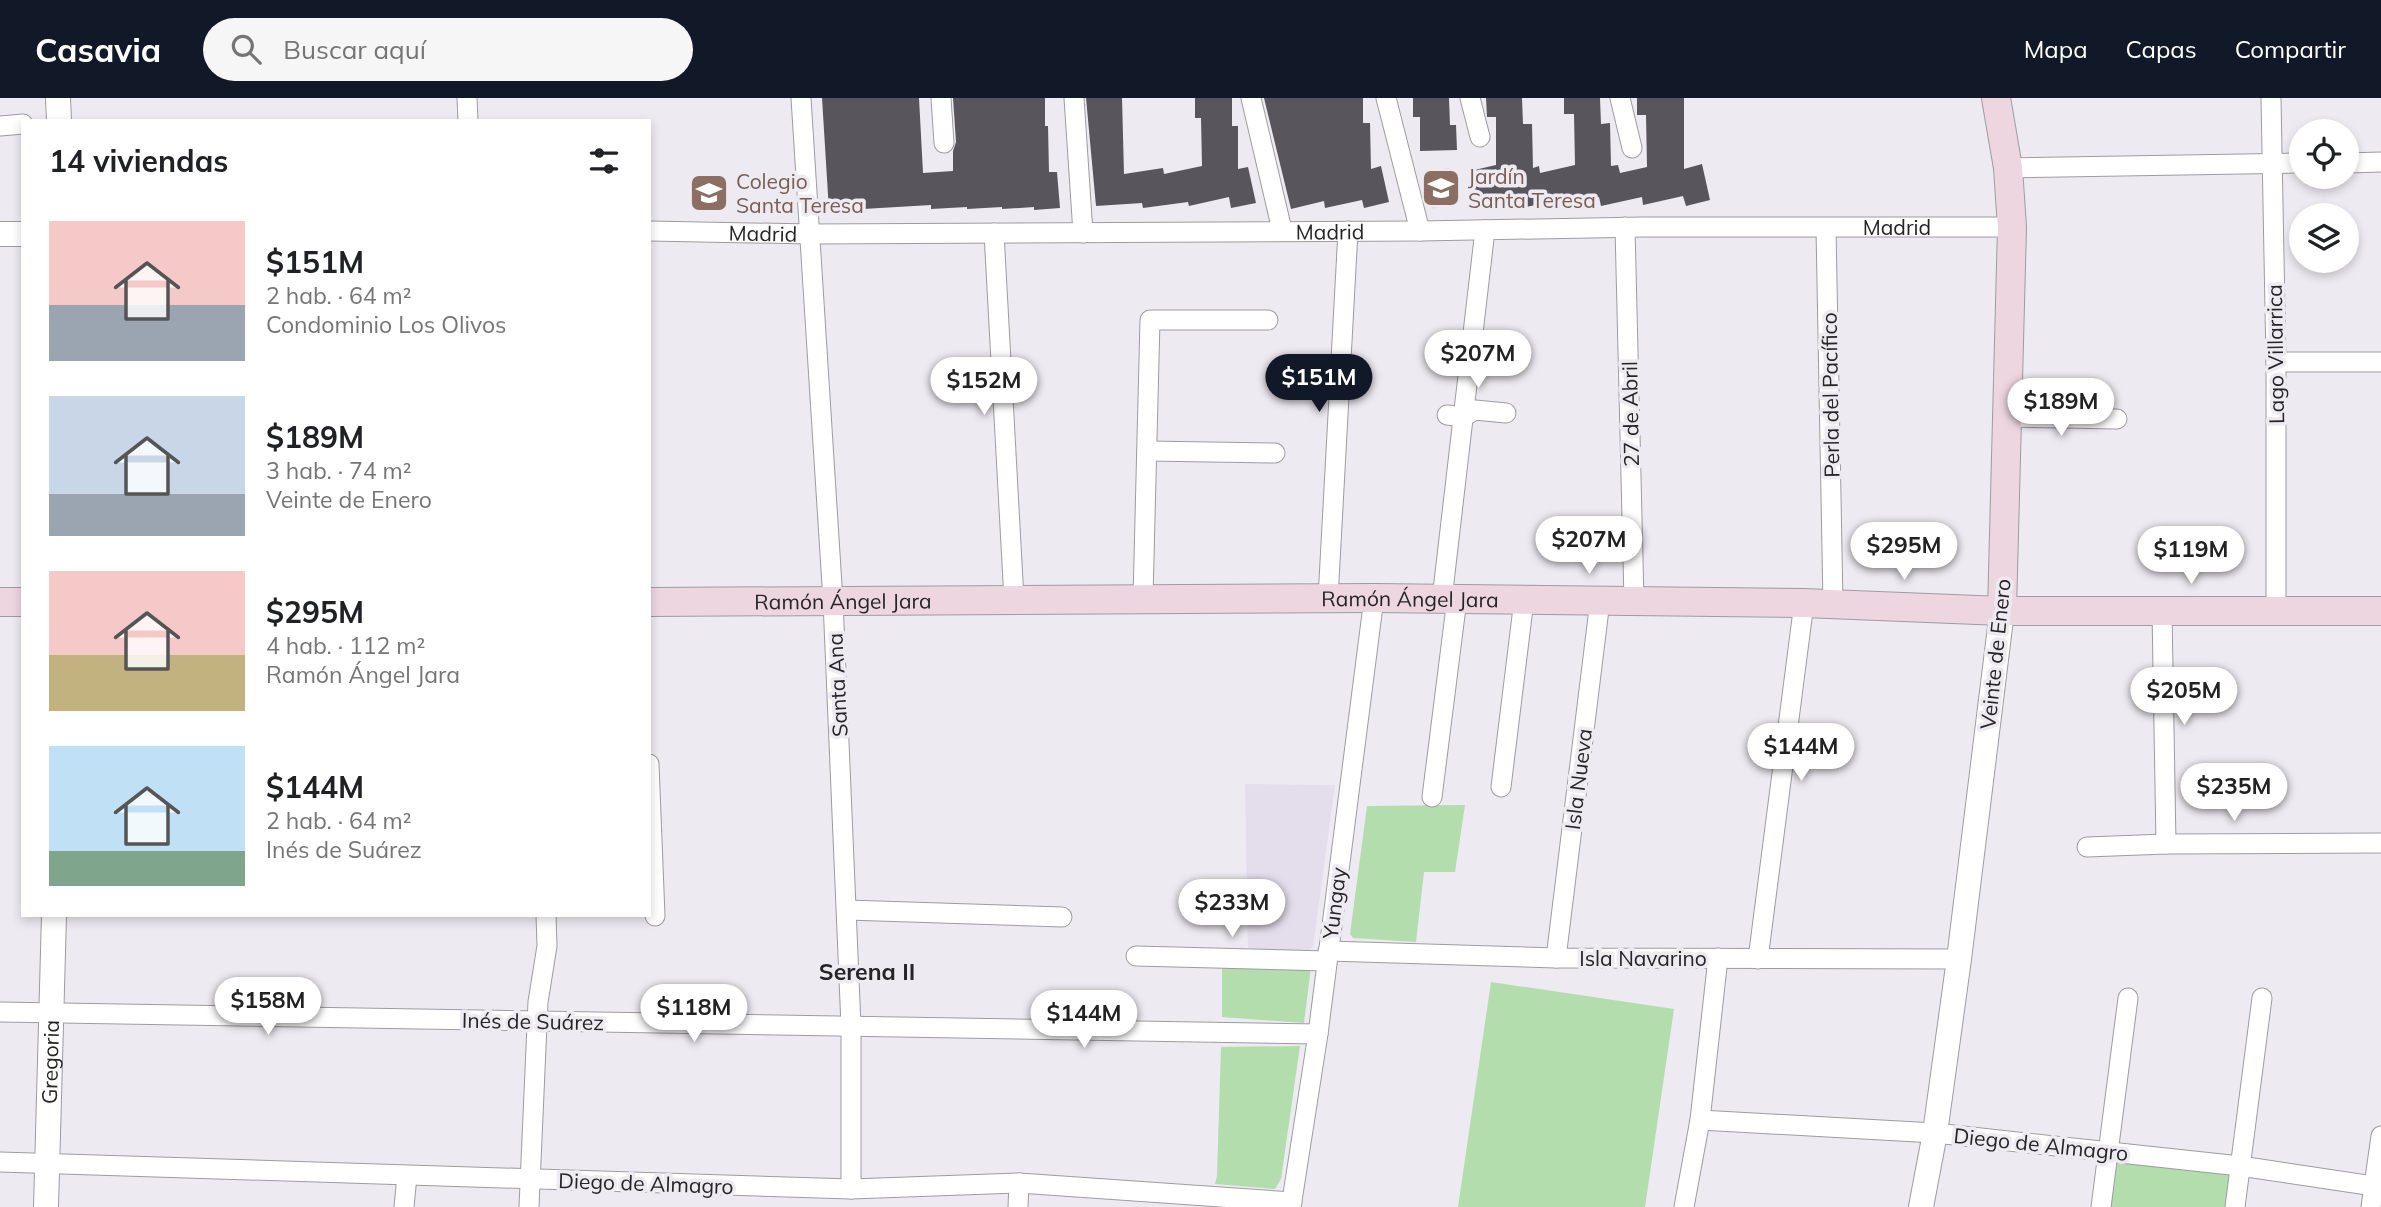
<!DOCTYPE html>
<html lang="es">
<head>
<meta charset="utf-8">
<style>
  :root { --surface:#fff; --page:#f6f6f6; --text:#202124; --muted:#757577; --accent:#111827 }
  body { margin:0; font-family:Mulish,sans-serif; background:var(--page); color:var(--text); height:100vh; display:flex; flex-direction:column; font-size:26px; white-space:nowrap }
  * { box-sizing:border-box; margin:0 }
  p { font-size:23px; color:var(--muted) }
  .icon { flex:none; width:38px; height:38px; fill:none; stroke:currentColor; stroke-width:2; stroke-linecap:round; stroke-linejoin:round }
  .map { position:relative; flex:1; overflow:hidden }
  .drawer { position:absolute; left:21px; top:21px; width:630px; height:798px; display:flex; flex-direction:column; background:var(--surface); border-radius:0px; box-shadow:0 4px 10px #0003 }
  .drawer>* { flex:none }
  .buttons { position:absolute; left:2289px; top:21px; display:grid; gap:14px }
  .buttons a { display:grid; place-items:center; width:70px; height:70px; border-radius:50%; background:var(--surface); box-shadow:0 4px 10px #0003; font-size:35px }
  .price { position:absolute; translate:-50% -60px; padding:0 16px; border-radius:24px; background:#fff; color:#222; font-size:23px; line-height:46px; filter:drop-shadow(0 2px 4px #0008) }
  .price::after { content:''; position:absolute; left:50%; top:42px; width:21px; height:16px; margin-left:-10px; background:inherit; clip-path:polygon(0 0,100% 0,50% 100%) }
  .price.on { background:var(--accent); color:#fff }
  ul { padding:0; list-style:none }
  li { display:flex; align-items:center; gap:21px; height:175px; padding:0 28px }
  li span { display:grid; place-items:center; flex:none; width:196px; height:140px; border-radius:0px; color:#555 }
  li>.icon { margin-inline-start:auto }
  span .icon { width:84px; height:84px; fill:#fffc; stroke-width:1 }
  li b { font-size:30px }
  h2 { display:flex; justify-content:space-between; align-items:center; height:84px; padding:0 28px; font-size:30px }
  header { display:flex; align-items:center; gap:42px; box-sizing:border-box; height:98px; padding:0 35px; background:var(--accent); color:#fff }
  header strong { font-size:33px }
  nav { display:flex; gap:38px; margin-inline-start:auto; font-size:24px }
  .search { width:490px; height:63px; background:var(--page); display:flex; align-items:center; gap:18px; box-sizing:border-box; padding:0 24px; border-radius:38px; color:var(--muted); font-size:26px }
  .map>svg:first-child { display:block }
  .built { fill:#e4deec }
  .green { fill:#b3ddac }
  .building { fill:#58565c }
  .lines { fill:none; stroke-linecap:round; stroke-linejoin:round }
  .minor-casing { stroke:#9e9ba1; stroke-width:21 }
  .tertiary-casing { stroke:#9e9ba1; stroke-width:26 }
  .secondary-casing { stroke:#9e9ba1; stroke-width:30 }
  .minor { stroke:#fff; stroke-width:19 }
  .tertiary { stroke:#fff; stroke-width:24 }
  .secondary { stroke:#eed6e0; stroke-width:28 }
  .labels { text-anchor:middle; dominant-baseline:central; stroke-width:7; stroke-linejoin:round; paint-order:stroke }
  .education-label { font-size:21px; fill:#785e54; stroke:#edeaf1; text-anchor:start }
  .street-label { font-size:21px; fill:#252426; stroke:#edeaf1 }
  .neighbourhood-label { font-size:23px; font-weight:bold; fill:#252426; stroke:#edeaf1 }
</style>
</head>
<body>
<header>
<strong>Casavia</strong>
<div class="search"><svg class="icon" aria-label="search" viewBox="0 0 24 24"><circle cx="10" cy="10" r="6"/><path d="M15 15l6 6"/></svg>Buscar aquí</div>
<nav><a>Mapa</a><a>Capas</a><a>Compartir</a></nav>
</header>
<div class="map">
<svg width="2381" height="1109" viewBox="0 0 2381 1109">
  <rect width="100%" height="100%" fill="#edeaf1"/>
  <!-- built -->
  <g class="built">
    <polygon points="1449,70 1457,105 1432,111 1424,75"/>
    <polygon points="1245,686 1335,687 1313,849 1302,857 1248,855"/>
  </g>
  <!-- green -->
  <g class="green">
    <polygon points="1465,707 1455,774 1424,774 1416,844 1353,840 1350,836 1367,708"/>
    <polygon points="1311,869 1304,925 1222,919 1222,870"/>
    <polygon points="1491,884 1674,911 1645,1109 1458,1109"/>
    <polygon points="1300,948 1281,1081 1275,1091 1215,1086 1217,1078 1221,949"/>
    <polygon points="2115,1064 2234,1077 2229,1109 2109,1109"/>
  </g>
  <!-- building -->
  <g class="building">
    <polygon points="822,0 919,0 923,75 953,73 953,53 956,44 953,0 1045,0 1045,28 1048,28 1049,74 1057,74 1060,110 1034,112 1034,109 1002,111 1002,109 967,111 967,109 931,111 931,107 829,113"/>
    <polygon points="1086,0 1122,0 1124,76 1163,70 1164,76 1202,68 1201,20 1195,20 1195,0 1232,0 1232,28 1238,28 1238,71 1248,69 1256,105 1231,110 1229,99 1189,108 1188,104 1143,110 1142,105 1096,108"/>
    <polygon points="1264,0 1363,0 1363,25 1370,25 1371,71 1381,68 1389,104 1364,110 1362,102 1325,110 1324,103 1291,111"/>
    <polygon points="1413,0 1449,0 1450,27 1456,27 1457,52 1420,53 1420,19 1413,19"/>
    <polygon points="1486,0 1522,0 1523,26 1532,26 1533,70 1539,68 1540,75 1575,67 1574,16 1564,16 1564,0 1600,0 1601,26 1610,25 1611,68 1618,67 1620,75 1647,69 1646,17 1637,17 1637,0 1684,0 1684,71 1702,66 1710,102 1686,108 1683,98 1643,107 1642,99 1601,108 1599,99 1559,108 1558,102 1522,110 1519,99 1478,108 1470,73 1496,67 1496,19 1487,19"/>
  </g>
  <g class="lines">
    <!-- minor casing -->
    <g class="minor-casing">
      <g id="minor">
        <polyline points="467,0 468,23"/>
        <polyline points="801,0 833,503 851,928 851,1091"/>
        <polyline points="941,0 944,45"/>
        <polyline points="1074,0 1083,135"/>
        <polyline points="1251,0 1282,132"/>
        <polyline points="1386,0 1420,133"/>
        <polyline points="1470,0 1480,39"/>
        <polyline points="1620,0 1632,50"/>
        <polyline points="2271,0 2276,264 2276,513"/>
        <polyline points="0,28 23,26"/>
        <polyline points="2347,65 2381,64"/>
        <polyline points="2008,70 2301,65"/>
        <polyline points="1625,129 1634,503"/>
        <polyline points="1826,130 1833,506"/>
        <path id="s1" d="M649,133L810,136L1420,133L1643,129H2012"/>
        <polyline points="994,135 1014,502"/>
        <polyline points="2276,264 2381,264"/>
        <polyline points="1447,317 1463,319 1475,312 1506,315"/>
        <polyline points="2006,319 2117,321"/>
        <polyline points="1147,353 1275,355"/>
        <polyline points="1143,500 1150,222 1268,222"/>
        <polyline points="1328,501 1348,133"/>
        <polyline points="1442,501 1485,132"/>
        <polyline points="2162,513 2166,746"/>
        <polyline points="649,666 655,818"/>
        <polyline points="1501,689 1524,502"/>
        <polyline points="1432,699 1457,501"/>
        <polyline points="2087,749 2166,746 2381,745"/>
        <polyline points="847,812 1062,819"/>
        <polyline points="1328,853 1556,860 1959,861"/>
        <polyline points="1136,858 1327,863"/>
        <polyline points="1556,860 1600,503"/>
        <polyline points="1758,861 1804,505"/>
        <polyline points="0,914 1318,936"/>
        <polyline points="1700,1022 1935,1035 2240,1068 2381,1089"/>
        <polyline points="0,1064 851,1091 1019,1085 1292,1104"/>
        <polyline points="404,1109 407,1078"/>
        <polyline points="529,1109 538,904 547,848 546,817"/>
        <polyline points="1018,1109 1019,1085"/>
        <polyline points="1291,1109 1318,936 1374,500"/>
        <polyline points="1684,1109 1700,1022 1718,860"/>
        <polyline points="2101,1109 2128,900"/>
        <polyline points="2235,1109 2262,900"/>
        <polyline points="2371,1109 2381,1038"/>
      </g>
    </g>
    <!-- tertiary casing -->
    <g class="tertiary-casing">
      <g id="tertiary">
        <polyline points="58,0 59,23"/>
        <polyline points="0,136 23,136"/>
        <path id="s2" d="M46,1109L54,817"/>
        <polyline points="1921,1109 1935,1035 1959,861 2002,513"/>
      </g>
    </g>
    <!-- secondary casing -->
    <g class="secondary-casing">
      <g id="secondary">
        <polyline points="1996,0 2008,70 2012,129 2002,513"/>
        <polyline points="0,504 23,504"/>
        <path id="s3" d="M649,504L1374,500L1804,505L2002,513H2381"/>
      </g>
    </g>
    <!-- minor -->
    <use href="#minor" class="minor"/>
    <!-- tertiary -->
    <use href="#tertiary" class="tertiary"/>
    <!-- secondary -->
    <use href="#secondary" class="secondary"/>
  </g>
  <!-- icons -->
  <defs>
    <g id="school-square" transform="scale(2.0125)"><rect x="-9" y="-9" width="18" height="18" rx="4" fill="#8d6e63" stroke="#edeaf1"/><path d="M0-5L7-2L0 1L-7-2ZM-4 1L0 2.5L4 1V4Q0 6-4 4Z" fill="#fff"/></g>
  </defs>
  <g fill-rule="evenodd">
    <use href="#school-square" x="1441" y="90"/>
    <use href="#school-square" x="709" y="95"/>
  </g>
  <g class="labels">
    <!-- education labels -->
    <g class="education-label">
      <text x="1468" y="78">Jardín<tspan x="1468" dy="24">Santa Teresa</tspan></text>
      <text x="736" y="83">Colegio<tspan x="736" dy="24">Santa Teresa</tspan></text>
    </g>
    <!-- street labels -->
    <g class="street-label">
      <text stroke="none"><textPath href="#s1" startOffset="1248">Madrid</textPath></text>
      <text stroke="none"><textPath href="#s1" startOffset="681">Madrid</textPath></text>
      <text stroke="none"><textPath href="#s1" startOffset="114">Madrid</textPath></text>
      <text transform="translate(2275 256) rotate(-91)">Lago Villarrica</text>
      <text transform="translate(1830 297) rotate(-91)">Perla del Pacífico</text>
      <text transform="translate(1630 316) rotate(-91)">27 de Abril</text>
      <text stroke="none"><textPath href="#s3" startOffset="761">Ramón Ángel Jara</textPath></text>
      <text stroke="none"><textPath href="#s3" startOffset="194">Ramón Ángel Jara</textPath></text>
      <text transform="translate(1995 556) rotate(-84)">Veinte de Enero</text>
      <text transform="translate(837 587) rotate(-93)">Santa Ana</text>
      <text transform="translate(1578 681) rotate(-83)">Isla Nueva</text>
      <text transform="translate(1334 805) rotate(-83)">Yungay</text>
      <text x="1643" y="860">Isla Navarino</text>
      <text transform="translate(533 923) rotate(1)">Inés de Suárez</text>
      <text stroke="none"><textPath href="#s2" startOffset="145">Gregoria</textPath></text>
      <text transform="translate(2041 1046) rotate(6)">Diego de Almagro</text>
      <text transform="translate(646 1085) rotate(2)">Diego de Almagro</text>
    </g>
    <!-- neighbourhood labels -->
    <g class="neighbourhood-label">
      <text x="867" y="873">Serena II</text>
    </g>
  </g>
</svg>
<div class="buttons">
<a><svg class="icon" aria-label="locate" viewBox="0 0 24 24"><circle cx="12" cy="12" r="6"/><path d="M12 2v4M12 18v4M2 12h4M18 12h4"/></svg></a>
<a><svg class="icon" aria-label="layers" viewBox="0 0 24 24"><path d="M12 4l9 5-9 5-9-5zM3 14l9 5 9-5"/></svg></a>
</div>
<b class="price" style="left:1478px;top:292px">$207M</b>
<b class="price on" style="left:1319px;top:316px">$151M</b>
<b class="price" style="left:984px;top:319px">$152M</b>
<b class="price" style="left:2061px;top:340px">$189M</b>
<b class="price" style="left:1589px;top:478px">$207M</b>
<b class="price" style="left:1904px;top:484px">$295M</b>
<b class="price" style="left:2191px;top:488px">$119M</b>
<b class="price" style="left:2184px;top:629px">$205M</b>
<b class="price" style="left:1801px;top:685px">$144M</b>
<b class="price" style="left:2234px;top:725px">$235M</b>
<b class="price" style="left:1232px;top:841px">$233M</b>
<b class="price" style="left:268px;top:939px">$158M</b>
<b class="price" style="left:694px;top:946px">$118M</b>
<b class="price" style="left:1084px;top:952px">$144M</b>
<section class="drawer">
<h2>14 viviendas<svg class="icon" aria-label="filters" viewBox="0 0 24 24"><path d="M4 7h16M4 17h16"/><circle cx="9" cy="7" r="2"/><circle cx="15" cy="17" r="2"/></svg></h2>
<ul>
<li><span style="background:linear-gradient(#f6c9c9 60%,#9aa5b1 0)"><svg class="icon" aria-label="home" viewBox="0 0 24 24"><path d="M3 11l9-7 9 7M6 9v11h12V9"/></svg></span><div><b>$151M</b><p>2 hab. · 64 m²</p><p>Condominio Los Olivos</p></div></li>
<li><span style="background:linear-gradient(#c9d6e8 70%,#9aa5b1 0)"><svg class="icon" aria-label="home" viewBox="0 0 24 24"><path d="M3 11l9-7 9 7M6 9v11h12V9"/></svg></span><div><b>$189M</b><p>3 hab. · 74 m²</p><p>Veinte de Enero</p></div></li>
<li><span style="background:linear-gradient(#f6c9c9 60%,#c2b280 0)"><svg class="icon" aria-label="home" viewBox="0 0 24 24"><path d="M3 11l9-7 9 7M6 9v11h12V9"/></svg></span><div><b>$295M</b><p>4 hab. · 112 m²</p><p>Ramón Ángel Jara</p></div></li>
<li><span style="background:linear-gradient(#bfe0f5 75%,#7fa58c 0)"><svg class="icon" aria-label="home" viewBox="0 0 24 24"><path d="M3 11l9-7 9 7M6 9v11h12V9"/></svg></span><div><b>$144M</b><p>2 hab. · 64 m²</p><p>Inés de Suárez</p></div></li>
</ul>
</section>
</div>
</body>
</html>
